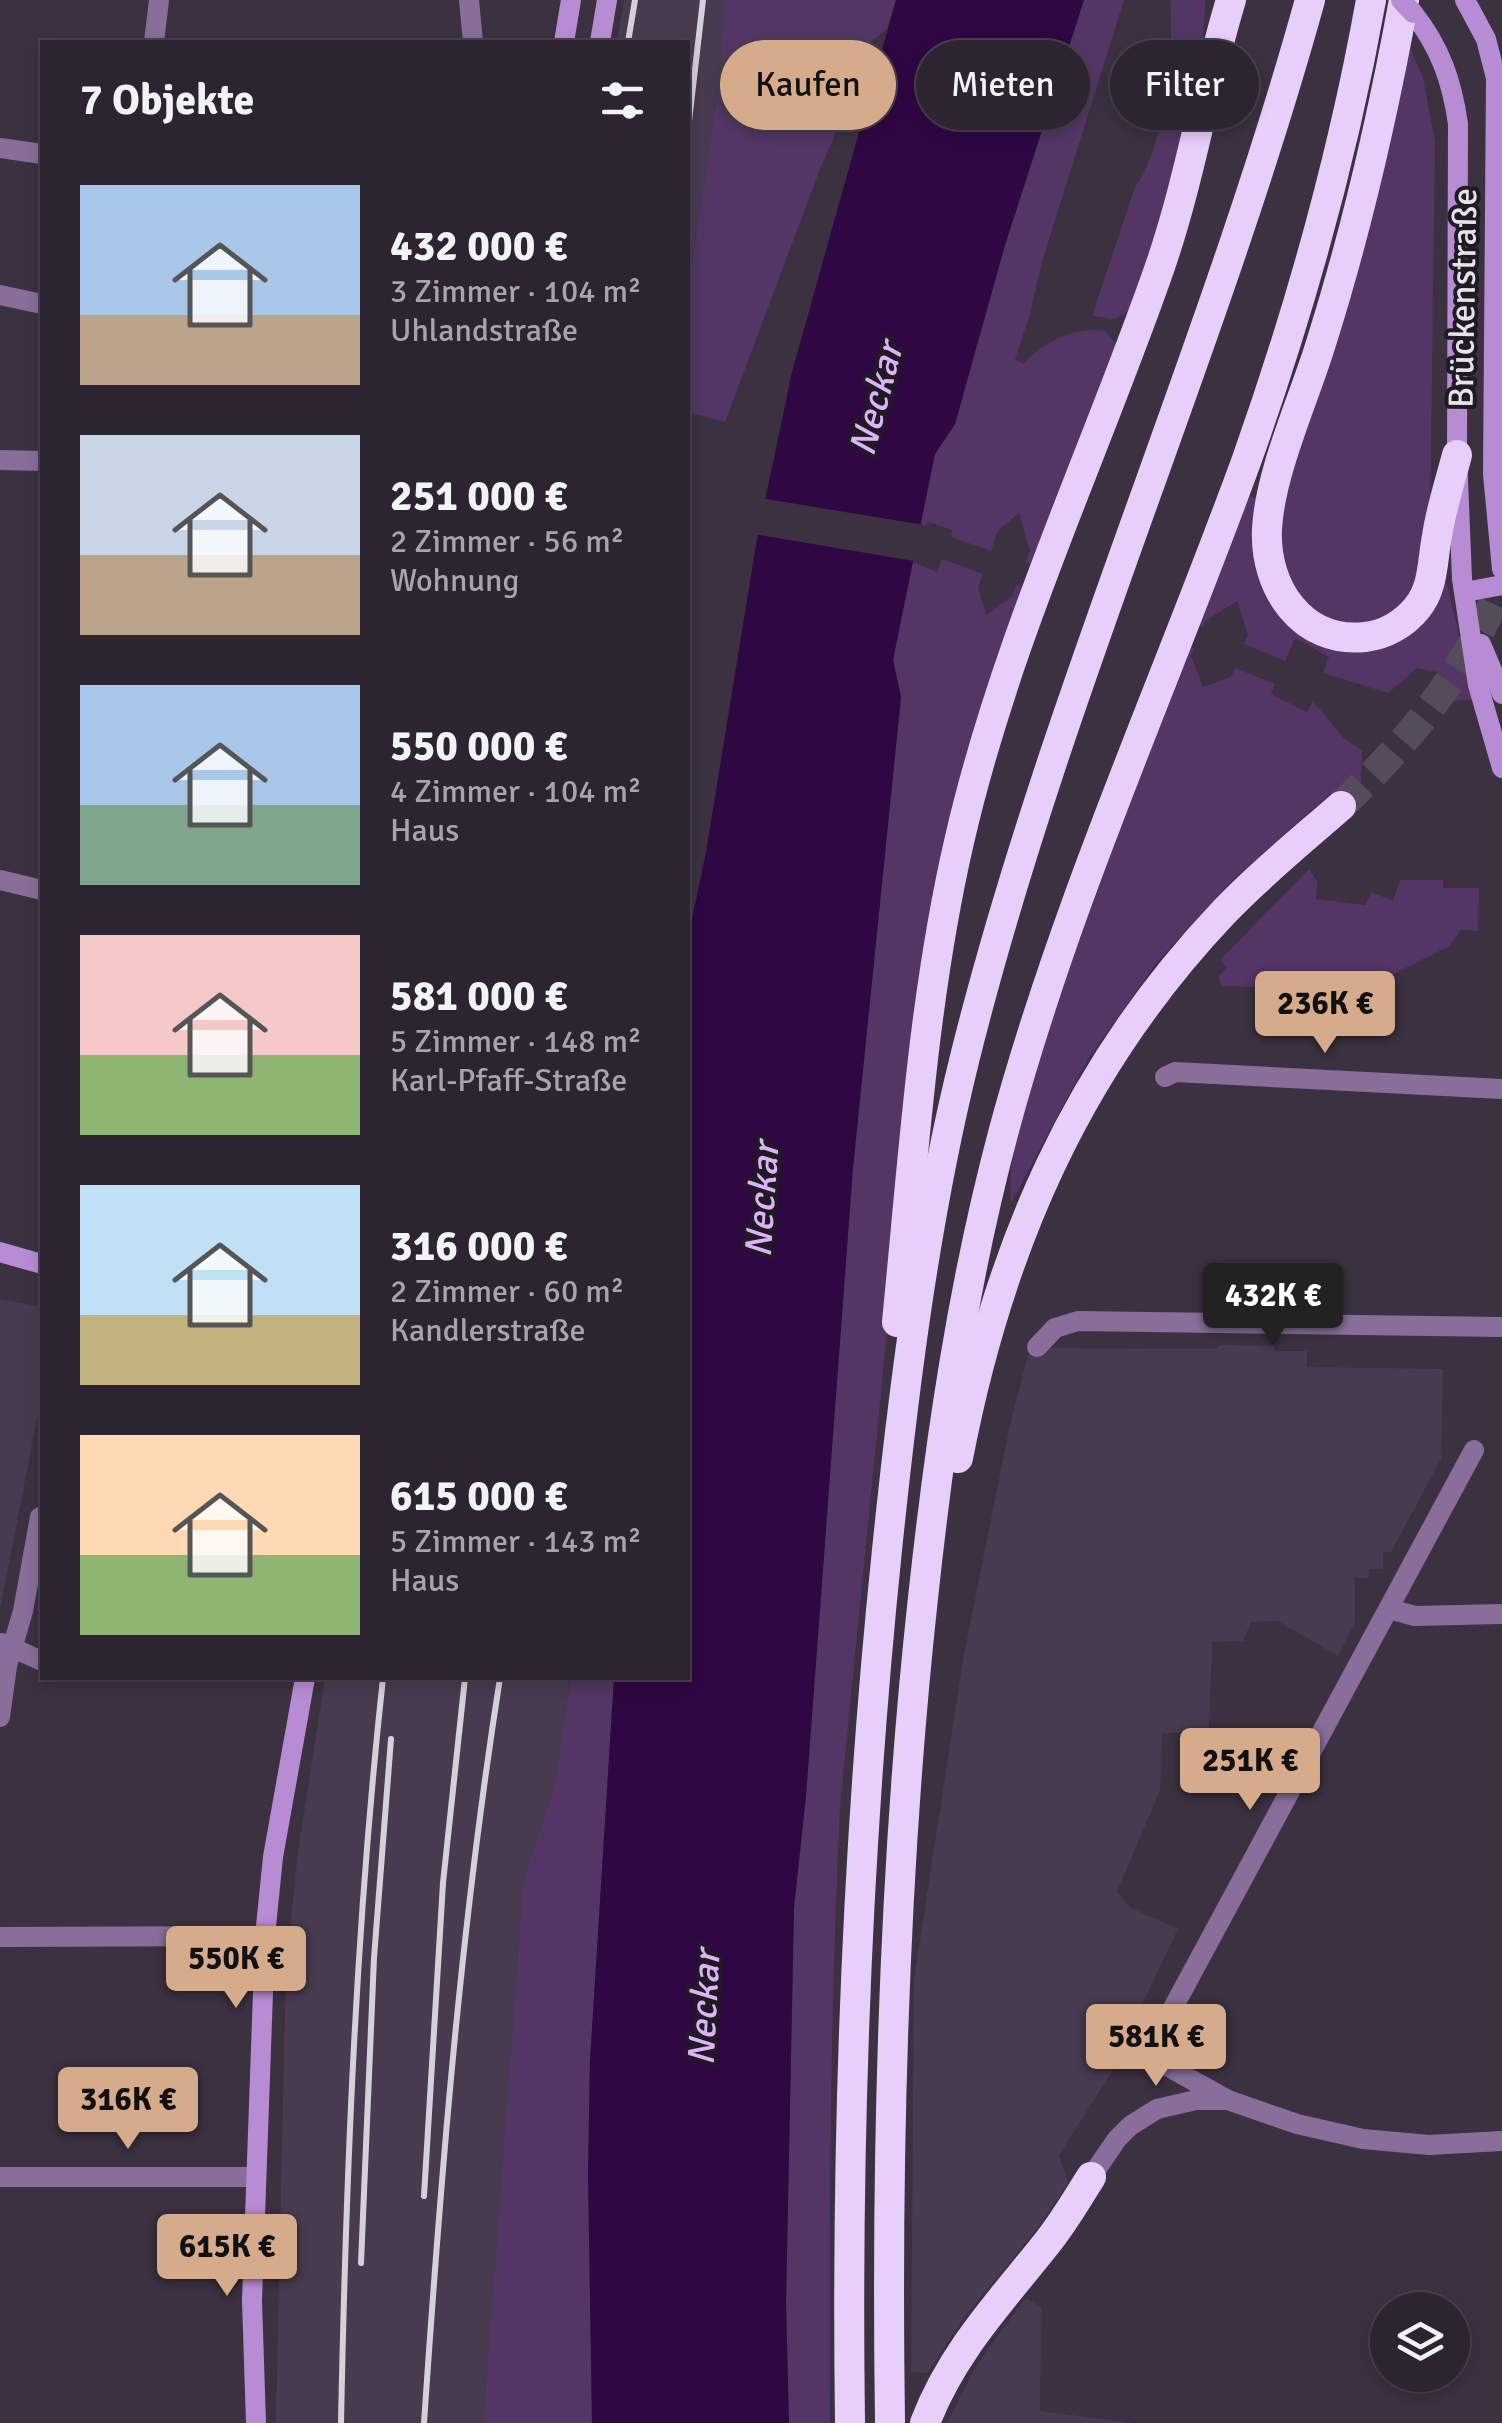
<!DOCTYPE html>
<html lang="de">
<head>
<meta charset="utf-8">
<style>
  :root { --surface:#2c2531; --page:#342d39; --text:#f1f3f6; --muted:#a6a5ab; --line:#48424d; --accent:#d6ab8b }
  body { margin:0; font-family:Signika,sans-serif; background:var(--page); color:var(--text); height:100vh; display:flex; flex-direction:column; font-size:38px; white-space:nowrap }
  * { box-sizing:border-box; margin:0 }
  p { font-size:32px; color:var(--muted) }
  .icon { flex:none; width:55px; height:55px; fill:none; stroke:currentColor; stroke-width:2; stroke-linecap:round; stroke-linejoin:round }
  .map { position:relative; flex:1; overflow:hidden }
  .details { position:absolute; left:40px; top:40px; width:650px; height:1640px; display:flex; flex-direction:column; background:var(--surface); border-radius:0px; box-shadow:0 5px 15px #0003,0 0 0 2px var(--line) }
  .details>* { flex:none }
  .top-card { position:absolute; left:720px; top:40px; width:630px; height:90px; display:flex; gap:20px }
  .fabs { position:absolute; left:1370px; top:2292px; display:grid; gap:20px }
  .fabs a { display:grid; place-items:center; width:100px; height:100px; border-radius:50%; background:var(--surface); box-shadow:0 5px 15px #0003,0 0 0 2px var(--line); font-size:50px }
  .price { position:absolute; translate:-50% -85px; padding:0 22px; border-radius:10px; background:var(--accent); color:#111; font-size:32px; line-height:65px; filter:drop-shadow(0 2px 5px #0008) }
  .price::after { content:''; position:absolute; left:50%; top:60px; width:30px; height:22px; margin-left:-15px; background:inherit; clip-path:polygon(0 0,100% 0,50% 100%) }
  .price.on { background:#222; color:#fff }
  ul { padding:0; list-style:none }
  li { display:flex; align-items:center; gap:30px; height:250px; padding:0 40px }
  li span { display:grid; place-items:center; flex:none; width:280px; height:200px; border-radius:0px; color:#555 }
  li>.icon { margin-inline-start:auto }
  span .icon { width:120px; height:120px; fill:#fffc; stroke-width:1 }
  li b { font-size:42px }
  h2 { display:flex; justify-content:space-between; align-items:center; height:120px; padding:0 40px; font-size:42px }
  .pill { padding:0 35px; border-radius:45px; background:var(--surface); box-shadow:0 5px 15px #0003,0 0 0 2px var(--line); font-size:35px; line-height:90px }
  .pill.on { background:var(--accent); color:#111 }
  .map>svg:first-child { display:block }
  .built { fill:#483b50 }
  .green { fill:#533665 }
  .water { fill:#2f0743 }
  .pier { fill:#3b3141 }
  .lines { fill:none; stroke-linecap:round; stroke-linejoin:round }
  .highway-tunnel { stroke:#554c5b; stroke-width:30; stroke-dasharray:30 15; stroke-linecap:butt }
  .street { stroke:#896e9c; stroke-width:20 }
  .secondary { stroke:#b88cd5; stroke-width:20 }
  .highway { stroke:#e8cefb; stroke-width:30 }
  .rail { stroke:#d6d0db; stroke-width:6 }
  .secondary-bridge { stroke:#b88cd5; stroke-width:20 }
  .labels { text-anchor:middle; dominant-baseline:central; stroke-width:8; stroke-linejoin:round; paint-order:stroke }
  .street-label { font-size:35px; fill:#e8e2ec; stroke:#1f1b22 }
  .water-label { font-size:38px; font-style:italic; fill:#ddb2fa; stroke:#1f1b22 }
</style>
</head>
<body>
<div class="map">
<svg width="1502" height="2423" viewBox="0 0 1502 2423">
  <rect width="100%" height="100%" fill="#3b3141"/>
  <!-- built -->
  <g class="built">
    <polygon points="624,0 724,0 720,79 688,288 688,42 617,42"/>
    <polygon points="0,1299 42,1307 42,1393 0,1609"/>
    <polygon points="1219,1345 1274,1346 1275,1351 1307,1351 1307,1367 1443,1369 1441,1459 1391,1552 1383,1552 1383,1569 1369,1569 1368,1578 1355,1578 1355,1622 1338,1656 1278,1621 1251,1622 1243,1641 1212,1642 1209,1729 1162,1734 1160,1790 1117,1892 1131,1908 1178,1929 1127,2036 1132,2040 1059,2155 1068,2183 1036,2230 964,2318 927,2373 911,2372 914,1980 963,1660 1010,1425 1030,1348 1218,1349"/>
    <polygon points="325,1678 571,1678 553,1791 523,1882 483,2423 276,2423 286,1966 298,1852"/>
    <polygon points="1026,2298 1041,2307 1040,2411 1133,2423 947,2423 978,2363"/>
  </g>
  <!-- green -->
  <g class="green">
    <polygon points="724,0 896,0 887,29 864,47 844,115 820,169 725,422 688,412 688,288 720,79"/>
    <path d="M1084,0H1124L1041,265L1030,314L1015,359L1024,364C1042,341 1077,326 1105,331L1118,346L1034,565L1025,562L1030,551L1019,513L997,532L991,551L951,537L952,530L928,522L926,526L919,524L935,454L955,424L1005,245Z"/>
    <path d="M1170,0H1205C1204,102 1162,215 1129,311L1115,319L1092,316L1135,187C1165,147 1175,49 1170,0Z"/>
    <polygon points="1407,41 1423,78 1435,141 1430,520 1417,589 1388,618 1349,627 1306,609 1289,588 1277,532"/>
    <polygon points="1248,496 1261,500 1259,557 1340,647 1442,582 1447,584 1474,699 1444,702 1437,672 1417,668 1388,693 1323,673 1329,657 1295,638 1285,661 1244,644 1248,635 1237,601 1205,621 1203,628 1198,625"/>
    <path d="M942,559L983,574L978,587L986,615L1012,596L1016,585L1025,587L914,1059L840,1807C830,2012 829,2218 830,2423H789L786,2303L794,1907L806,1796L853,1168L901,697L893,660L912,561L937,572Z"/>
    <path d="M1189,648L1194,649L1191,656L1203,687L1231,677L1235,668L1275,684L1271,694L1307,712L1313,701L1343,737L1362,751L1361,782L1350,816L1330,794L1234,879L1158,961L1088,1059L1011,1203C1006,1144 1033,1079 1051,1024C1093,897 1142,773 1189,648Z"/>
    <polygon points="1309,869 1317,881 1316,899 1365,905 1372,892 1393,901 1400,880 1443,880 1443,888 1479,888 1478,931 1461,930 1449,946 1277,1033 1270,1033 1270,1002 1255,987 1222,986 1218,977 1227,967 1220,960"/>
    <polygon points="571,1678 614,1678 590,2061 588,2172 592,2423 483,2423 523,1882 553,1791"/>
  </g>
  <!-- water -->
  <polygon class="water" points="896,0 1084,0 1005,245 955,424 935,454 893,660 901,697 853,1168 806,1796 794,1907 786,2303 789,2423 592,2423 588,2172 590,2061 614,1678 688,1678 688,938 706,852 757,539 792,372"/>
  <!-- pier -->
  <polygon class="pier" points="760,498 924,525 916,565 914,561 753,534"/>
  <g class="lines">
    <!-- highway-tunnel -->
    <path class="highway-tunnel" d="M1341,806C1411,739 1463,675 1502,584"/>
    <!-- street -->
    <g class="street">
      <polyline points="469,0 473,42"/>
      <polyline points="154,42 159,0"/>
      <polyline points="0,148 42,154"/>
      <polyline points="0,295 42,304"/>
      <polyline points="0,460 42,461"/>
      <polyline points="0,880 42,890"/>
      <polyline points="1165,1077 1175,1072 1502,1089"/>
      <polyline points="1037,1347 1055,1328 1078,1321 1502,1327"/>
      <polyline points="1389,1609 1415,1616 1502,1614"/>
      <polyline points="2,1643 42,1661"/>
      <polyline points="0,1717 7,1666 23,1611 40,1517 42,1518"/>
      <polyline points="0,1937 265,1936"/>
      <polyline points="1228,2100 1158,2061 1154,2055 1153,2045 1474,1450"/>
      <polyline points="0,2177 256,2177"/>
      <polyline points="1091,2177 1117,2139 1130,2126 1157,2109 1196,2100 1228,2100 1297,2124 1363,2139 1429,2145 1502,2141"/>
    </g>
    <!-- secondary -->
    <g class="secondary">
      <polyline points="1465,0 1486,39 1496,78 1493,474 1502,569"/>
      <path d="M1413,13C1440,47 1452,81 1458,124L1457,455L1462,579L1478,685L1502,768"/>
      <polyline points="564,42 571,0"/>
      <polyline points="600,42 607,0"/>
      <polyline points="1465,592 1502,585"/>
      <polyline points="1481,644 1502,694"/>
      <polyline points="0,1252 42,1264"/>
      <polyline points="256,2423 252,2301 265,1936 273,1857 305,1678"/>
    </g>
    <!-- highway -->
    <g class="highway">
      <path d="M1404,0C1383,115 1357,229 1322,340C1305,397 1270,471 1267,529C1264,587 1302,644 1365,637C1385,635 1404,624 1417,608C1434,587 1432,562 1437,536C1441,509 1450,482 1457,455"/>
      <path d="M897,1322C913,1162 923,998 959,842C1004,645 1089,467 1156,278C1189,187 1203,92 1231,0"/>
      <path d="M958,1458C998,1250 1076,1068 1223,913C1259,875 1301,841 1341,806"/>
      <path d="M850,2423C846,2131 857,1840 887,1550C904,1385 925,1218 965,1057C1055,696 1211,357 1310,0"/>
      <path d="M890,2423C886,2148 893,1872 923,1598C940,1440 963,1283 1004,1130C1066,900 1166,682 1247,459C1300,310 1343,156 1371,0"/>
      <path d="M925,2423C952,2352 1001,2301 1047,2243C1064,2222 1077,2199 1091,2177"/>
    </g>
    <!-- rail -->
    <g class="rail">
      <polyline points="628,42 635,0"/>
      <polyline points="688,130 703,0"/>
      <polyline points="424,2196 443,1883 465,1678"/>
      <polyline points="361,2263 374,1958 391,1739"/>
      <path d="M341,2423C346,2174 356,1925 383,1678"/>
      <path d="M424,2423C441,2173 461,1925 500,1678"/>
    </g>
    <!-- secondary-bridge -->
    <polyline class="secondary-bridge" points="1401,0 1413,13"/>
  </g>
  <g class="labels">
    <!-- street labels -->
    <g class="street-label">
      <text transform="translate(1463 298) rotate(-89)">Brückenstraße</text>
    </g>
    <!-- water labels -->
    <g class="water-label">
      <text transform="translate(876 399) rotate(-75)">Neckar</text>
      <text transform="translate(762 1200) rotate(-86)">Neckar</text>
      <text transform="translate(704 2008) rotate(-87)">Neckar</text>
    </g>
  </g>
</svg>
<div class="fabs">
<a><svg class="icon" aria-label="layers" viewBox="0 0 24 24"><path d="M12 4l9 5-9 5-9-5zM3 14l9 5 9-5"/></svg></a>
</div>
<b class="price" style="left:1325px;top:1056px">236K €</b>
<b class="price on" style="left:1273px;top:1348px">432K €</b>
<b class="price" style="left:1250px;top:1813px">251K €</b>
<b class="price" style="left:236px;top:2011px">550K €</b>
<b class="price" style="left:1156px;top:2089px">581K €</b>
<b class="price" style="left:128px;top:2152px">316K €</b>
<b class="price" style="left:227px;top:2299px">615K €</b>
<div class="top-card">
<a class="pill on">Kaufen</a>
<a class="pill">Mieten</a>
<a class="pill">Filter</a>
</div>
<section class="details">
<h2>7 Objekte<svg class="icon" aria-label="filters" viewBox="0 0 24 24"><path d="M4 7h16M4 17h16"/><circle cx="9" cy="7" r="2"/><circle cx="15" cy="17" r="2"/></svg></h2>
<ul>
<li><span style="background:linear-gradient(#a9c7e8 65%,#b9a48a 0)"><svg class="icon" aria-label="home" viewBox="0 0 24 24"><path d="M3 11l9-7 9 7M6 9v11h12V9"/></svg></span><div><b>432 000 €</b><p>3 Zimmer · 104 m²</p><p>Uhlandstraße</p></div></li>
<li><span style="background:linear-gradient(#c9d6e8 60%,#b9a48a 0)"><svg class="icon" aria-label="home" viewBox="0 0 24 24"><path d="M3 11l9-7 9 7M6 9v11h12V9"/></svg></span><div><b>251 000 €</b><p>2 Zimmer · 56 m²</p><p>Wohnung</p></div></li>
<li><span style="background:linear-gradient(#a9c7e8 60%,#7fa58c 0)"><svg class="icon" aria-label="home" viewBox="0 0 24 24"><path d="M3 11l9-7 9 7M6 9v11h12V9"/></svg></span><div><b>550 000 €</b><p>4 Zimmer · 104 m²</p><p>Haus</p></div></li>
<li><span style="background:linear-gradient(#f6c9c9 60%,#8fb573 0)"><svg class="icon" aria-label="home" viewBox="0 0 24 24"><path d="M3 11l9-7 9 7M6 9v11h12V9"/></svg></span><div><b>581 000 €</b><p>5 Zimmer · 148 m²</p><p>Karl-Pfaff-Straße</p></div></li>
<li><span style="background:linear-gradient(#bfe0f5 65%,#c2b280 0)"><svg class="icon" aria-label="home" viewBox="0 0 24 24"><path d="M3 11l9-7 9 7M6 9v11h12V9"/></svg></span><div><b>316 000 €</b><p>2 Zimmer · 60 m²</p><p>Kandlerstraße</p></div></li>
<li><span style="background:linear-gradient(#ffd9b3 60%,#8fb573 0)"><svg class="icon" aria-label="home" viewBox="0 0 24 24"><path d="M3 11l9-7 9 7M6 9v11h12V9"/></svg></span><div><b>615 000 €</b><p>5 Zimmer · 143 m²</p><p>Haus</p></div></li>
</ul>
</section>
</div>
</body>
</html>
